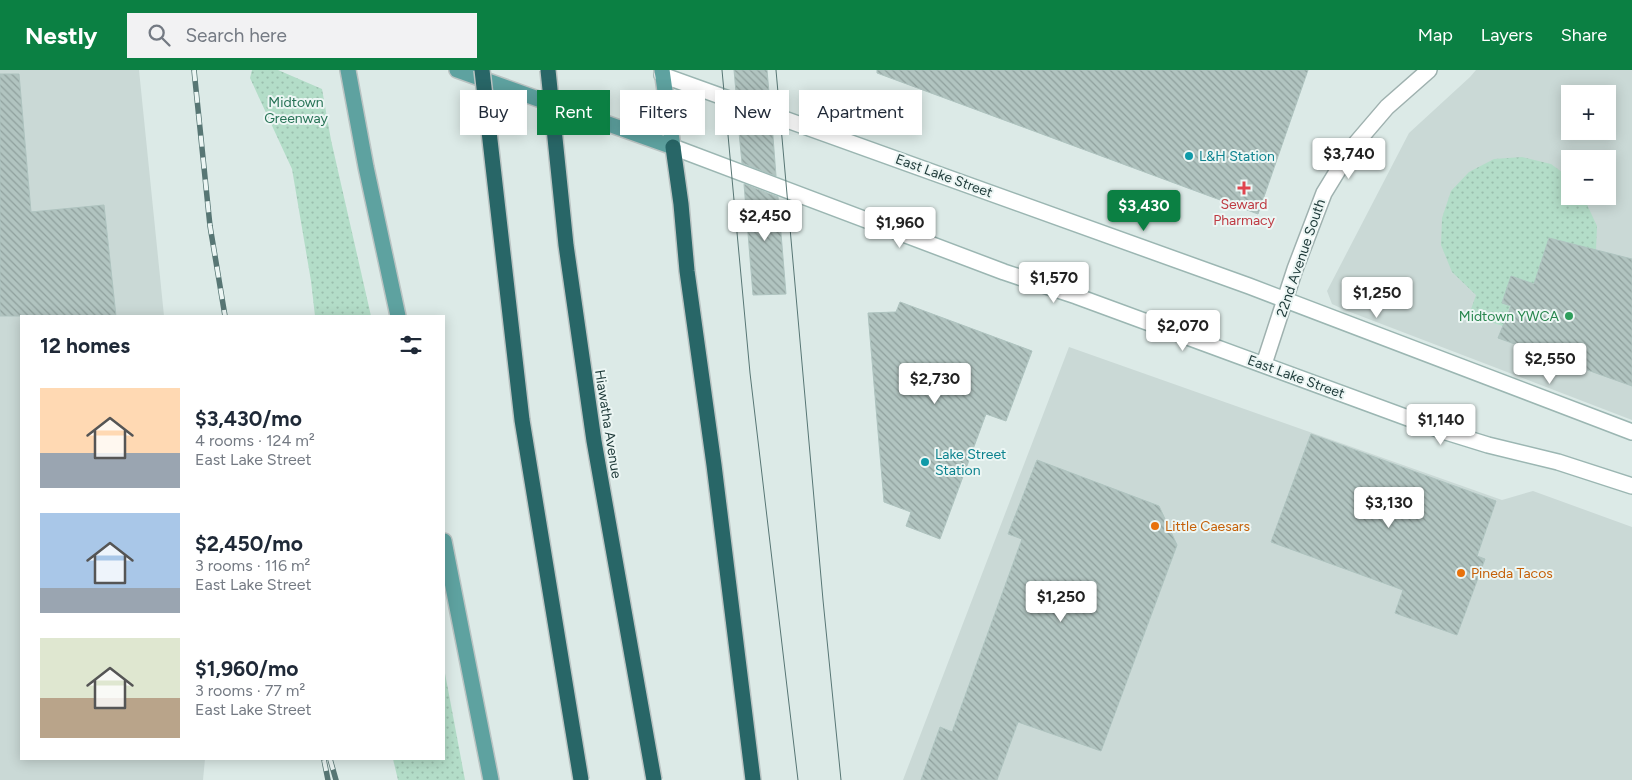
<!DOCTYPE html>
<html lang="en">
<head>
<meta charset="utf-8">
<style>
  :root { --surface:#fff; --page:#f2f2f3; --text:#1f2937; --muted:#747a83; --accent:#0b8043 }
  body { margin:0; font-family:Figtree,sans-serif; background:var(--page); color:var(--text); height:100vh; display:flex; flex-direction:column; font-size:19px; white-space:nowrap }
  * { box-sizing:border-box; margin:0 }
  p { font-size:16px; color:var(--muted) }
  .icon { flex:none; width:28px; height:28px; fill:none; stroke:currentColor; stroke-width:2; stroke-linecap:round; stroke-linejoin:round }
  .map { position:relative; flex:1; overflow:hidden }
  .sheet { position:absolute; left:20px; top:245px; width:425px; height:445px; display:flex; flex-direction:column; background:var(--surface); border-radius:0px; box-shadow:0 2px 12px #0003 }
  .sheet>* { flex:none }
  .guide { position:absolute; left:460px; top:20px; width:475px; height:45px; display:flex; gap:10px }
  .tools { position:absolute; left:1561px; top:15px; display:grid; gap:10px }
  .tools a { display:grid; place-items:center; width:55px; height:55px; border-radius:0px; background:var(--surface); box-shadow:0 2px 12px #0003; font-size:25px }
  .price { position:absolute; translate:-50% -42px; padding:0 11px; border-radius:5px; background:#fff; color:#222; font-size:16px; line-height:32px; filter:drop-shadow(0 1px 2px #0008) }
  .price::after { content:''; position:absolute; left:50%; top:30px; width:15px; height:11px; margin-left:-8px; background:inherit; clip-path:polygon(0 0,100% 0,50% 100%) }
  .price.current { background:var(--accent); color:#fff }
  ul { padding:0; list-style:none }
  li { display:flex; align-items:center; gap:15px; height:125px; padding:0 20px }
  li span { display:grid; place-items:center; flex:none; width:140px; height:100px; border-radius:0px; color:#555 }
  li>.icon { margin-inline-start:auto }
  span .icon { width:60px; height:60px; fill:#fffc; stroke-width:1 }
  li b { font-size:21px }
  h2 { display:flex; justify-content:space-between; align-items:center; height:60px; padding:0 20px; font-size:21px }
  .tag { padding:0 18px; border-radius:0px; background:var(--surface); box-shadow:0 2px 12px #0003; font-size:18px; line-height:45px }
  .tag.current { background:var(--accent); color:#fff }
  header { display:flex; align-items:center; gap:30px; box-sizing:border-box; height:70px; padding:0 25px; background:var(--accent); color:#fff }
  header strong { font-size:24px }
  nav { display:flex; gap:28px; margin-inline-start:auto; font-size:18px }
  .search { width:350px; height:45px; background:var(--page); display:flex; align-items:center; gap:12px; box-sizing:border-box; padding:0 18px; border-radius:0px; color:var(--muted); font-size:19px }
  .map>svg:first-child { display:block }
  .built { fill:#cad9d6; fill-rule:evenodd }
  .park { fill:url(#park-dots) }
  .building { fill:url(#building-back-hatch); stroke:#aec3bf }
  .lines { fill:none; stroke-linecap:round; stroke-linejoin:round }
  .street-casing { stroke:#9fb1af; stroke-width:18 }
  .secondary-casing { stroke:#9bb6b2; stroke-width:18 }
  .primary-casing { stroke:#bbc4c3; stroke-width:18 }
  .highway-casing { stroke:#bbc4c3; stroke-width:18 }
  .street { stroke:#fff; stroke-width:15 }
  .secondary { stroke:#fff; stroke-width:15 }
  .primary { stroke:#5ea2a0; stroke-width:15 }
  .highway { stroke:#286667; stroke-width:15 }
  .tram { stroke:#577674; stroke-width:1 }
  .rail-casing { stroke:#577674; stroke-width:5.5 }
  .rail { stroke:#ecf6f4; stroke-width:4; stroke-dasharray:11; stroke-linecap:butt }
  .highway-bridge-casing { stroke:#bbc4c3; stroke-width:18; stroke-linecap:butt }
  .highway-bridge { stroke:#286667; stroke-width:15 }
  .culture-dot { fill:#0f9aa8; stroke:#ecf6f4; stroke-width:2 }
  .health-dot { fill:#e0444e; stroke:#ecf6f4; stroke-width:2 }
  .leisure-dot { fill:#2e9e5b; stroke:#ecf6f4; stroke-width:2 }
  .food-dot { fill:#e8710a; stroke:#ecf6f4; stroke-width:2 }
  .labels { text-anchor:middle; dominant-baseline:central; stroke-width:4; stroke-linejoin:round; paint-order:stroke }
  .park-label { font-size:14px; fill:#267255; stroke:#ecf6f4 }
  .culture-label { font-size:14px; fill:#0d838f; stroke:#ecf6f4; text-anchor:start }
  .street-label { font-size:14px; fill:#1d3938; stroke:#ecf6f4 }
  .health-label { font-size:14px; fill:#be3a42; stroke:#ecf6f4 }
  .leisure-label { font-size:14px; fill:#27864d; stroke:#ecf6f4; text-anchor:end }
  .food-label { font-size:14px; fill:#c56008; stroke:#ecf6f4; text-anchor:start }
</style>
</head>
<body>
<header>
<strong>Nestly</strong>
<div class="search"><svg class="icon" aria-label="search" viewBox="0 0 24 24"><circle cx="10" cy="10" r="6"/><path d="M15 15l6 6"/></svg>Search here</div>
<nav><a>Map</a><a>Layers</a><a>Share</a></nav>
</header>
<div class="map">
<svg width="1632" height="710" viewBox="0 0 1632 710">
  <defs>
    <pattern id="park-dots" width="8" height="8" patternUnits="userSpaceOnUse" patternTransform="scale(1.25)"><rect width="8" height="8" fill="#b3ddc8"/><path d="M2 2h.1M6 6h.1" fill="none" stroke="#9abead" stroke-width="1.8" stroke-linecap="round"/></pattern>
    <pattern id="building-back-hatch" width="6" height="6" patternUnits="userSpaceOnUse" patternTransform="scale(1.25)"><rect width="6" height="6" fill="#b1c4c0"/><path d="M-1 5l2 2M0 0l6 6M5-1l2 2" fill="none" stroke="#8fa09d"/></pattern>
  </defs>
  <rect width="100%" height="100%" fill="#dceae7"/>
  <!-- built -->
  <g class="built">
    <polygon points="0,0 139,0 164,246 21,246 21,689 205,689 203,710 0,710"/>
    <path d="M1476,0H1632V350L1345,240L1332,234L1327,221L1409,63L1470,7ZM1570,24H1608V61H1570ZM1570,89H1608V126H1570Z"/>
    <polygon points="1069,277 1502,430 1533,421 1632,457 1632,710 903,710"/>
  </g>
  <!-- park -->
  <g class="park">
    <polygon points="252,0 278,0 322,19 331,70 371,246 315,246 311,211 292,99 250,8"/>
    <polygon points="1522,87 1551,94 1570,108 1570,126 1583,126 1597,156 1596,180 1549,168 1534,214 1511,206 1502,233 1510,236 1503,256 1469,245 1476,225 1452,202 1441,175 1442,148 1451,121 1469,102 1494,89"/>
    <polygon points="444,598 465,710 398,710 393,689 444,689"/>
  </g>
  <!-- building -->
  <g class="building">
    <polygon points="734,0 767,0 770,34 736,22"/>
    <polygon points="877,0 1308,0 1258,144 877,3"/>
    <polygon points="0,4 19,4 31,142 104,135 116,246 0,246"/>
    <polygon points="737,42 772,54 776,106 742,93"/>
    <polygon points="744,114 778,127 786,224 753,225"/>
    <polygon points="1549,168 1632,189 1632,316 1498,268 1511,236 1502,233 1511,206 1534,214"/>
    <polygon points="900,232 1032,281 1006,351 986,344 940,469 906,456 911,442 884,432 868,243 896,242"/>
    <polygon points="1311,364 1496,431 1477,486 1485,489 1457,565 1395,543 1403,520 1271,472"/>
    <polygon points="1037,390 1159,436 1177,475 1101,681 1018,652 997,710 921,710 940,657 952,662 1022,469 1008,464"/>
  </g>
  <g class="lines">
    <!-- street casing -->
    <g class="street-casing">
      <polyline id="street" points="1264,294 1295,199 1324,123 1351,79 1387,37 1429,0"/>
    </g>
    <!-- secondary casing -->
    <g class="secondary-casing">
      <g id="secondary">
        <polyline points="662,5 1249,216 1632,362"/>
        <polyline points="673,77 1004,202 1076,226 1446,362 1488,375 1558,392 1632,416"/>
      </g>
    </g>
    <!-- primary casing -->
    <g class="primary-casing">
      <g id="primary">
        <polyline points="348,0 366,97 398,246"/>
        <polyline points="457,0 673,77 662,0"/>
        <polyline points="444,471 491,710"/>
      </g>
    </g>
    <!-- highway casing -->
    <g class="highway-casing">
      <polyline id="highway" points="673,77 681,134 687,201 714,395 753,710"/>
    </g>
    <!-- street -->
    <use href="#street" class="street"/>
    <!-- secondary -->
    <use href="#secondary" class="secondary"/>
    <!-- primary -->
    <use href="#primary" class="primary"/>
    <!-- highway -->
    <use href="#highway" class="highway"/>
    <!-- tram -->
    <g class="tram">
      <polyline points="722,0 750,303 798,710"/>
      <polyline points="776,0 823,530 841,710"/>
    </g>
    <!-- rail casing -->
    <g class="rail-casing">
      <g id="rail">
        <polyline points="194,0 210,156 225,246"/>
        <polyline points="330,689 336,710"/>
        <polyline points="324,690 328,710"/>
      </g>
    </g>
    <!-- rail -->
    <use href="#rail" class="rail"/>
    <!-- highway-bridge casing -->
    <g class="highway-bridge-casing">
      <g id="highway-bridge">
        <polyline points="482,0 522,350 581,710"/>
        <polyline points="548,0 566,175 594,371 654,710"/>
      </g>
    </g>
    <!-- highway-bridge -->
    <use href="#highway-bridge" class="highway-bridge"/>
  </g>
  <!-- markers -->
  <g class="culture-dot">
    <circle cx="1189" cy="86" r="5"/>
    <circle cx="925" cy="392" r="5"/>
  </g>
  <path class="health-dot" d="M1241.5 110.5h5v5h5v5h-5v5h-5v-5h-5v-5h5z"/>
  <circle class="leisure-dot" cx="1569" cy="246" r="5"/>
  <g class="food-dot">
    <circle cx="1155" cy="456" r="5"/>
    <circle cx="1461" cy="503" r="5"/>
  </g>
  <g class="labels">
    <!-- park labels -->
    <g class="park-label">
      <text x="296" y="32">Midtown<tspan x="296" dy="16">Greenway</tspan></text>
    </g>
    <!-- culture labels -->
    <g class="culture-label">
      <text x="1199" y="86">L&amp;H Station</text>
      <text x="935" y="384">Lake Street<tspan x="935" dy="16">Station</tspan></text>
    </g>
    <!-- street labels -->
    <g class="street-label">
      <text transform="translate(944 106) rotate(20)">East Lake Street</text>
      <text transform="translate(1301 188) rotate(-71)">22nd Avenue South</text>
      <text transform="translate(1296 307) rotate(20)">East Lake Street</text>
      <text transform="translate(608 354) rotate(81)">Hiawatha Avenue</text>
    </g>
    <!-- health labels -->
    <g class="health-label">
      <text x="1244" y="134">Seward<tspan x="1244" dy="16">Pharmacy</tspan></text>
    </g>
    <!-- leisure labels -->
    <g class="leisure-label">
      <text x="1559" y="246">Midtown YWCA</text>
    </g>
    <!-- food labels -->
    <g class="food-label">
      <text x="1165" y="456">Little Caesars</text>
      <text x="1471" y="503">Pineda Tacos</text>
    </g>
  </g>
</svg>
<div class="tools">
<a>+</a>
<a>−</a>
</div>
<b class="price" style="left:1349px;top:110px">$3,740</b>
<b class="price current" style="left:1144px;top:162px">$3,430</b>
<b class="price" style="left:765px;top:172px">$2,450</b>
<b class="price" style="left:900px;top:179px">$1,960</b>
<b class="price" style="left:1054px;top:234px">$1,570</b>
<b class="price" style="left:1377px;top:249px">$1,250</b>
<b class="price" style="left:1183px;top:282px">$2,070</b>
<b class="price" style="left:1550px;top:315px">$2,550</b>
<b class="price" style="left:935px;top:335px">$2,730</b>
<b class="price" style="left:1441px;top:376px">$1,140</b>
<b class="price" style="left:1389px;top:459px">$3,130</b>
<b class="price" style="left:1061px;top:553px">$1,250</b>
<div class="guide">
<a class="tag">Buy</a>
<a class="tag current">Rent</a>
<a class="tag">Filters</a>
<a class="tag">New</a>
<a class="tag">Apartment</a>
</div>
<section class="sheet">
<h2>12 homes<svg class="icon" aria-label="filters" viewBox="0 0 24 24"><path d="M4 7h16M4 17h16"/><circle cx="9" cy="7" r="2"/><circle cx="15" cy="17" r="2"/></svg></h2>
<ul>
<li><span style="background:linear-gradient(#ffd9b3 65%,#9aa5b1 0)"><svg class="icon" aria-label="home" viewBox="0 0 24 24"><path d="M3 11l9-7 9 7M6 9v11h12V9"/></svg></span><div><b>$3,430/mo</b><p>4 rooms · 124 m²</p><p>East Lake Street</p></div></li>
<li><span style="background:linear-gradient(#a9c7e8 75%,#9aa5b1 0)"><svg class="icon" aria-label="home" viewBox="0 0 24 24"><path d="M3 11l9-7 9 7M6 9v11h12V9"/></svg></span><div><b>$2,450/mo</b><p>3 rooms · 116 m²</p><p>East Lake Street</p></div></li>
<li><span style="background:linear-gradient(#dfe7d0 60%,#b9a48a 0)"><svg class="icon" aria-label="home" viewBox="0 0 24 24"><path d="M3 11l9-7 9 7M6 9v11h12V9"/></svg></span><div><b>$1,960/mo</b><p>3 rooms · 77 m²</p><p>East Lake Street</p></div></li>
</ul>
</section>
</div>
</body>
</html>
